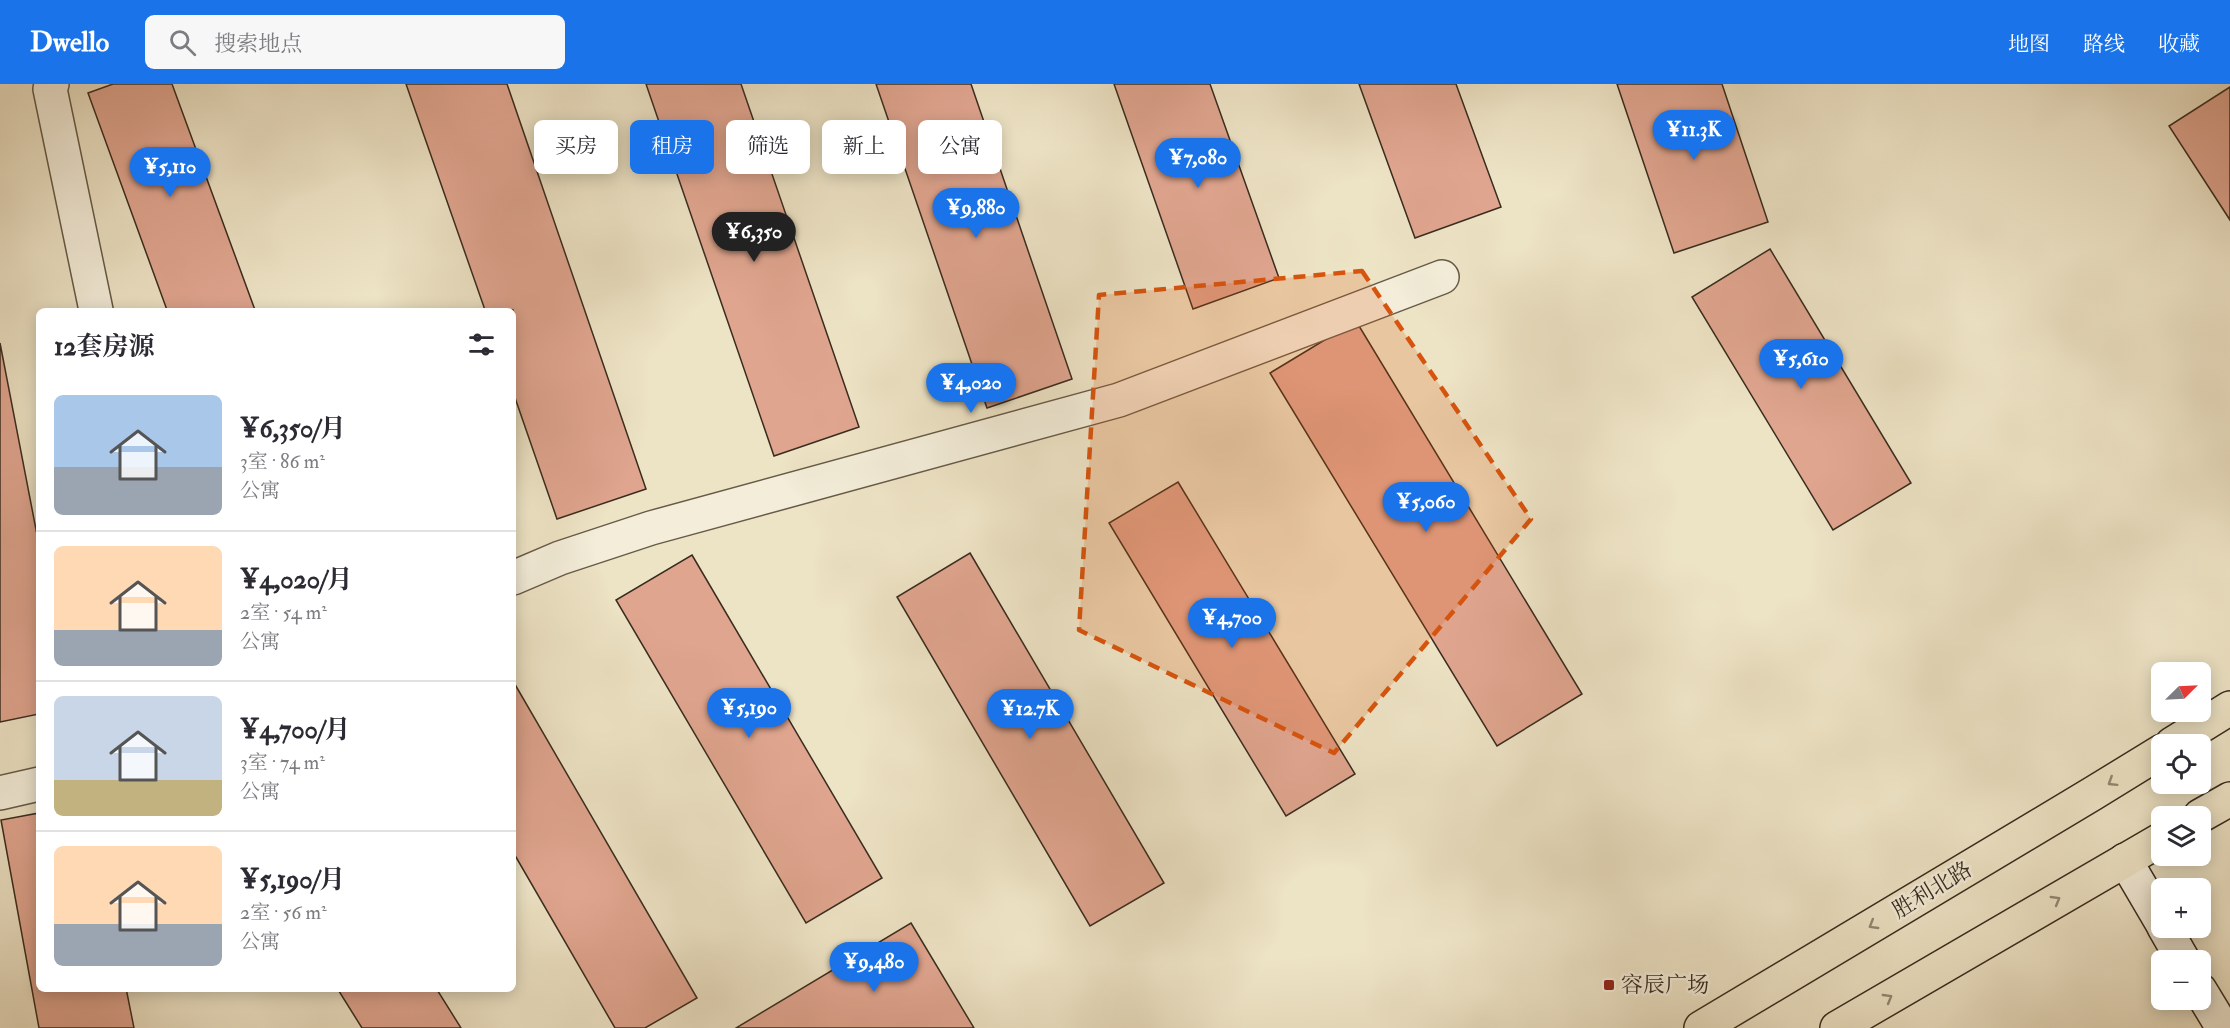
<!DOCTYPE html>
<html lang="zh">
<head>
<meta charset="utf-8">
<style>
  :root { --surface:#fff; --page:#f7f7f7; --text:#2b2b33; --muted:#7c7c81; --line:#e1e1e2; --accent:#1a73e8 }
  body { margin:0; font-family:"IM FELL Double Pica","Noto Serif SC",serif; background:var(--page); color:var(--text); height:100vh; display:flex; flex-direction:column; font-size:22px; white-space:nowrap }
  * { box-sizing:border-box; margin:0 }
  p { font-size:20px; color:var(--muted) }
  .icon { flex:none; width:33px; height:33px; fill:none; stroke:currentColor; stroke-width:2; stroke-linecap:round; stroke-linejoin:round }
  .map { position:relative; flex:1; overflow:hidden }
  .panel { position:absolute; left:36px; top:224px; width:480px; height:684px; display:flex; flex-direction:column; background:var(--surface); border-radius:9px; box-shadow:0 3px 15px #0003 }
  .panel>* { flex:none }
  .top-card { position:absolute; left:534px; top:36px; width:570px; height:54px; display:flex; gap:12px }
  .needle { width:39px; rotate:66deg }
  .tools { position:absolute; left:2151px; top:578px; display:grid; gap:12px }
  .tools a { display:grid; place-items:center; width:60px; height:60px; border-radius:9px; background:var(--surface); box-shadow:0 3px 15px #0003; font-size:30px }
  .price { position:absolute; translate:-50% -51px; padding:0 14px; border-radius:21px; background:var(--accent); color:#fff; font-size:20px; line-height:39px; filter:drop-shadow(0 2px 3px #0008) }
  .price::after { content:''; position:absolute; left:50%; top:36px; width:18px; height:14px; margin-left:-9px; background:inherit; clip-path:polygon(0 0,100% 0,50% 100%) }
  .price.on { background:#222; color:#fff }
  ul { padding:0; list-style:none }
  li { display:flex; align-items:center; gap:18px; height:150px; padding:0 18px }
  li+li { border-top:2px solid var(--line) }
  li span { display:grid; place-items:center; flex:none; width:168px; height:120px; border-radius:9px; color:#555 }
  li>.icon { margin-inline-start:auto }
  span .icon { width:72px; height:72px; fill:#fffc; stroke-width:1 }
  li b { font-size:26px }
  h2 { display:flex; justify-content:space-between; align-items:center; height:72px; padding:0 18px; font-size:26px }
  .pill { padding:0 21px; border-radius:9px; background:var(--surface); box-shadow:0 3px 15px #0003; font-size:21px; line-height:54px }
  .pill.on { background:var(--accent); color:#fff }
  header { display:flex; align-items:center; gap:36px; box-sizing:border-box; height:84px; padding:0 30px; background:var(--accent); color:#fff }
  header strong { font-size:28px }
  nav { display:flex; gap:33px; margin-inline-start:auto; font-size:21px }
  .search { width:420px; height:54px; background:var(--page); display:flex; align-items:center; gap:15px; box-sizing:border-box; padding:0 21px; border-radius:9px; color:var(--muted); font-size:22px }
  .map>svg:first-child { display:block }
  .building { fill:#e0a58f; stroke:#392c1f; stroke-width:1.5 }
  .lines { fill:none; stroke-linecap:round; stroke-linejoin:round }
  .street-casing { stroke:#665a48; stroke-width:36 }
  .secondary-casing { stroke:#392c1f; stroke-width:36 }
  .highway-casing { stroke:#392c1f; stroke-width:36 }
  .street { stroke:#f3edd9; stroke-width:33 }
  .secondary { stroke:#f3edd9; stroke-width:33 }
  .highway { stroke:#ede3c5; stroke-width:33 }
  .oneway { stroke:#938872 }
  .marked { fill:#d6540e; fill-opacity:0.2; stroke:#d6540e; stroke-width:4.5; stroke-dasharray:12 8; stroke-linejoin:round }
  .poi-dot { fill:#8f2418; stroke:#f3edd9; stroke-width:2 }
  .labels { text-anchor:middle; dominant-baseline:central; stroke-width:5; stroke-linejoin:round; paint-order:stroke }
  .street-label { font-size:22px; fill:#392c1f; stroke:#f3edd9 }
  .poi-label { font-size:22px; fill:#392c1f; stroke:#f3edd9; text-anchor:start }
</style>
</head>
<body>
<header>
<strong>Dwello</strong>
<div class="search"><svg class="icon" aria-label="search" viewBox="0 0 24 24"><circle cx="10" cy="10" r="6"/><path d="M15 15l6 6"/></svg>搜索地点</div>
<nav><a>地图</a><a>路线</a><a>收藏</a></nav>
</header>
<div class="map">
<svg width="2230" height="944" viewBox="0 0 2230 944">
  <rect width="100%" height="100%" fill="#ede3c5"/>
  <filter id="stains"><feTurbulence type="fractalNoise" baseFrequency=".00333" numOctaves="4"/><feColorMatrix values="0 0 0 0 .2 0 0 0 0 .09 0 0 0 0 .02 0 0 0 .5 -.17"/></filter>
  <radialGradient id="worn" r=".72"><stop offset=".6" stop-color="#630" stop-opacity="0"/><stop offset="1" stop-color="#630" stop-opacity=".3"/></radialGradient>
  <!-- building -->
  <g class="building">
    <polygon points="113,0 172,0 255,226 167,226 88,9"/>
    <polygon points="406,0 507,0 646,405 557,435 513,308 513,226 485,226"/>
    <polygon points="646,0 741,0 859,343 774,372"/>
    <polygon points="876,0 971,0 1072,295 987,324"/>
    <polygon points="1114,0 1210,0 1279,194 1193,225"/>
    <polygon points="1359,0 1456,0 1501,123 1415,154"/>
    <polygon points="1617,0 1722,0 1768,138 1674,169"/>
    <polygon points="2230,3 2230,136 2169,42"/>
    <polygon points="1770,165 1911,399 1833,446 1692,213"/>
    <polygon points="1356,237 1582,610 1497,662 1270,289"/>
    <polygon points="0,259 39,461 39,630 0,638"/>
    <polygon points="1178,398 1355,690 1286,732 1109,439"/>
    <polygon points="970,469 1164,799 1090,842 897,513"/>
    <polygon points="692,471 882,794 806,839 616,516"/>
    <polygon points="513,597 697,914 645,944 615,944 513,768"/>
    <polygon points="39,729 39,904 126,904 134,944 39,944 1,736"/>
    <polygon points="911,839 974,944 736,944"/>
    <polygon points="337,904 436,904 461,944 362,944"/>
  </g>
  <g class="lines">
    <!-- street casing -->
    <g class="street-casing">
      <g id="street">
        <polyline points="52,0 50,5 96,226"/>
        <polyline points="513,494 560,474 651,444 1119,316 1442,193"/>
        <polyline points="0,709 39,700"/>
      </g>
    </g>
    <!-- secondary casing -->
    <g class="secondary-casing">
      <g id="secondary">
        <polyline points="2125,776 2162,839"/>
        <polyline points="2164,843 2183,876"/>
        <polyline points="2200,906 2223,944"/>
      </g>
    </g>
    <!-- highway casing -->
    <g class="highway-casing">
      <g id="highway">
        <polyline points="2172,660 2230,624"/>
        <polyline points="2200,732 2230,715"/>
        <polyline points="1701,944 2092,710 2162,667"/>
        <polyline points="1837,944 2162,755"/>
      </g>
    </g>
    <!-- street -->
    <use href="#street" class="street"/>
    <!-- secondary -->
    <use href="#secondary" class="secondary"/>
    <!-- highway -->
    <use href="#highway" class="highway"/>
  </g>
  <!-- one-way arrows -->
  <defs><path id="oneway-chevron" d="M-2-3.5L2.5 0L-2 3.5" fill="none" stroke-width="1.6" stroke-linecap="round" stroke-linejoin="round" transform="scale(1.5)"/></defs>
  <g class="oneway">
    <use href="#oneway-chevron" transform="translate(2112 698) rotate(148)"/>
    <use href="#oneway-chevron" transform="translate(2056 816) rotate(-30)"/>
    <use href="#oneway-chevron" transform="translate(1873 841) rotate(149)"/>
    <use href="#oneway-chevron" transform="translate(1888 914) rotate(-30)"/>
  </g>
  <!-- marked area -->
  <path class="marked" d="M1362,187L1531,435L1334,669L1079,546L1099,211Z"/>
  <!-- markers -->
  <rect class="poi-dot" x="1603" y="895" width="12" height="12" rx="3"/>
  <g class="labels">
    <!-- street labels -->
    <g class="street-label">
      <text transform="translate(1932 806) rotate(-31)">胜利北路</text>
    </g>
    <!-- poi labels -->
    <g class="poi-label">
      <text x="1621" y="901">容辰广场</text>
    </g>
  </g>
  <rect width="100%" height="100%" filter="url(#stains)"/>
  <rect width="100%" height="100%" fill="url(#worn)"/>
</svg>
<div class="tools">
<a><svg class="needle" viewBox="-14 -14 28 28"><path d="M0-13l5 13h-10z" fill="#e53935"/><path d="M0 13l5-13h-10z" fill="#7c7c81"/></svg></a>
<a><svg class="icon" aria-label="locate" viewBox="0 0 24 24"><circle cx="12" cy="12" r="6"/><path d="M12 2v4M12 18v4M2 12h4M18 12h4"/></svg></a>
<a><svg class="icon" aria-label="layers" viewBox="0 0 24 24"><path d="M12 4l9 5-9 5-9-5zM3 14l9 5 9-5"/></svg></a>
<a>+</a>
<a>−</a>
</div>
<b class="price" style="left:1694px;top:77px">¥11.3K</b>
<b class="price" style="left:1198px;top:105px">¥7,080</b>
<b class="price" style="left:170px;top:114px">¥5,110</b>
<b class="price" style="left:976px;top:155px">¥9,880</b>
<b class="price on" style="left:754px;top:179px">¥6,350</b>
<b class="price" style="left:1801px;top:306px">¥5,610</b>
<b class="price" style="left:971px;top:330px">¥4,020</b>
<b class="price" style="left:1426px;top:449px">¥5,060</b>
<b class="price" style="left:1232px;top:565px">¥4,700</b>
<b class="price" style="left:749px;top:655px">¥5,190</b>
<b class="price" style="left:1030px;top:656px">¥12.7K</b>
<b class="price" style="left:874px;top:909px">¥9,480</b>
<div class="top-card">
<a class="pill">买房</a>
<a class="pill on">租房</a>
<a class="pill">筛选</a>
<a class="pill">新上</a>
<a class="pill">公寓</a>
</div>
<section class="panel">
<h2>12套房源<svg class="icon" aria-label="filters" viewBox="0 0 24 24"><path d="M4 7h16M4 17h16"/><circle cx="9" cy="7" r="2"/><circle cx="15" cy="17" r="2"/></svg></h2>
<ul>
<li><span style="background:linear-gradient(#a9c7e8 60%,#9aa5b1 0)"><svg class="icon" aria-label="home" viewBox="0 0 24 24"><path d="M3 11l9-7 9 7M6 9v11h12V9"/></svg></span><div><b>¥6,350/月</b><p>3室 · 86 m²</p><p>公寓</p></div></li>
<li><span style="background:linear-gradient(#ffd9b3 70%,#9aa5b1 0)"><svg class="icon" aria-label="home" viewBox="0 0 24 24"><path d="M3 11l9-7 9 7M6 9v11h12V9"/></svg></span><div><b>¥4,020/月</b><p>2室 · 54 m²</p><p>公寓</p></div></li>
<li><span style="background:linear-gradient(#c9d6e8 70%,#c2b280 0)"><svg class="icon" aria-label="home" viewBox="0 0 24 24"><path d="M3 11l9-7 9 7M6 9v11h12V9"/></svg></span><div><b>¥4,700/月</b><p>3室 · 74 m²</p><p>公寓</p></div></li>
<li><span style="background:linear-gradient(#ffd9b3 65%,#9aa5b1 0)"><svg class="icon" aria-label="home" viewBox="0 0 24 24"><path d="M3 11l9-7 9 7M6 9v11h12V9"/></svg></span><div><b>¥5,190/月</b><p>2室 · 56 m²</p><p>公寓</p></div></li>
</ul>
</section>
</div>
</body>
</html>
